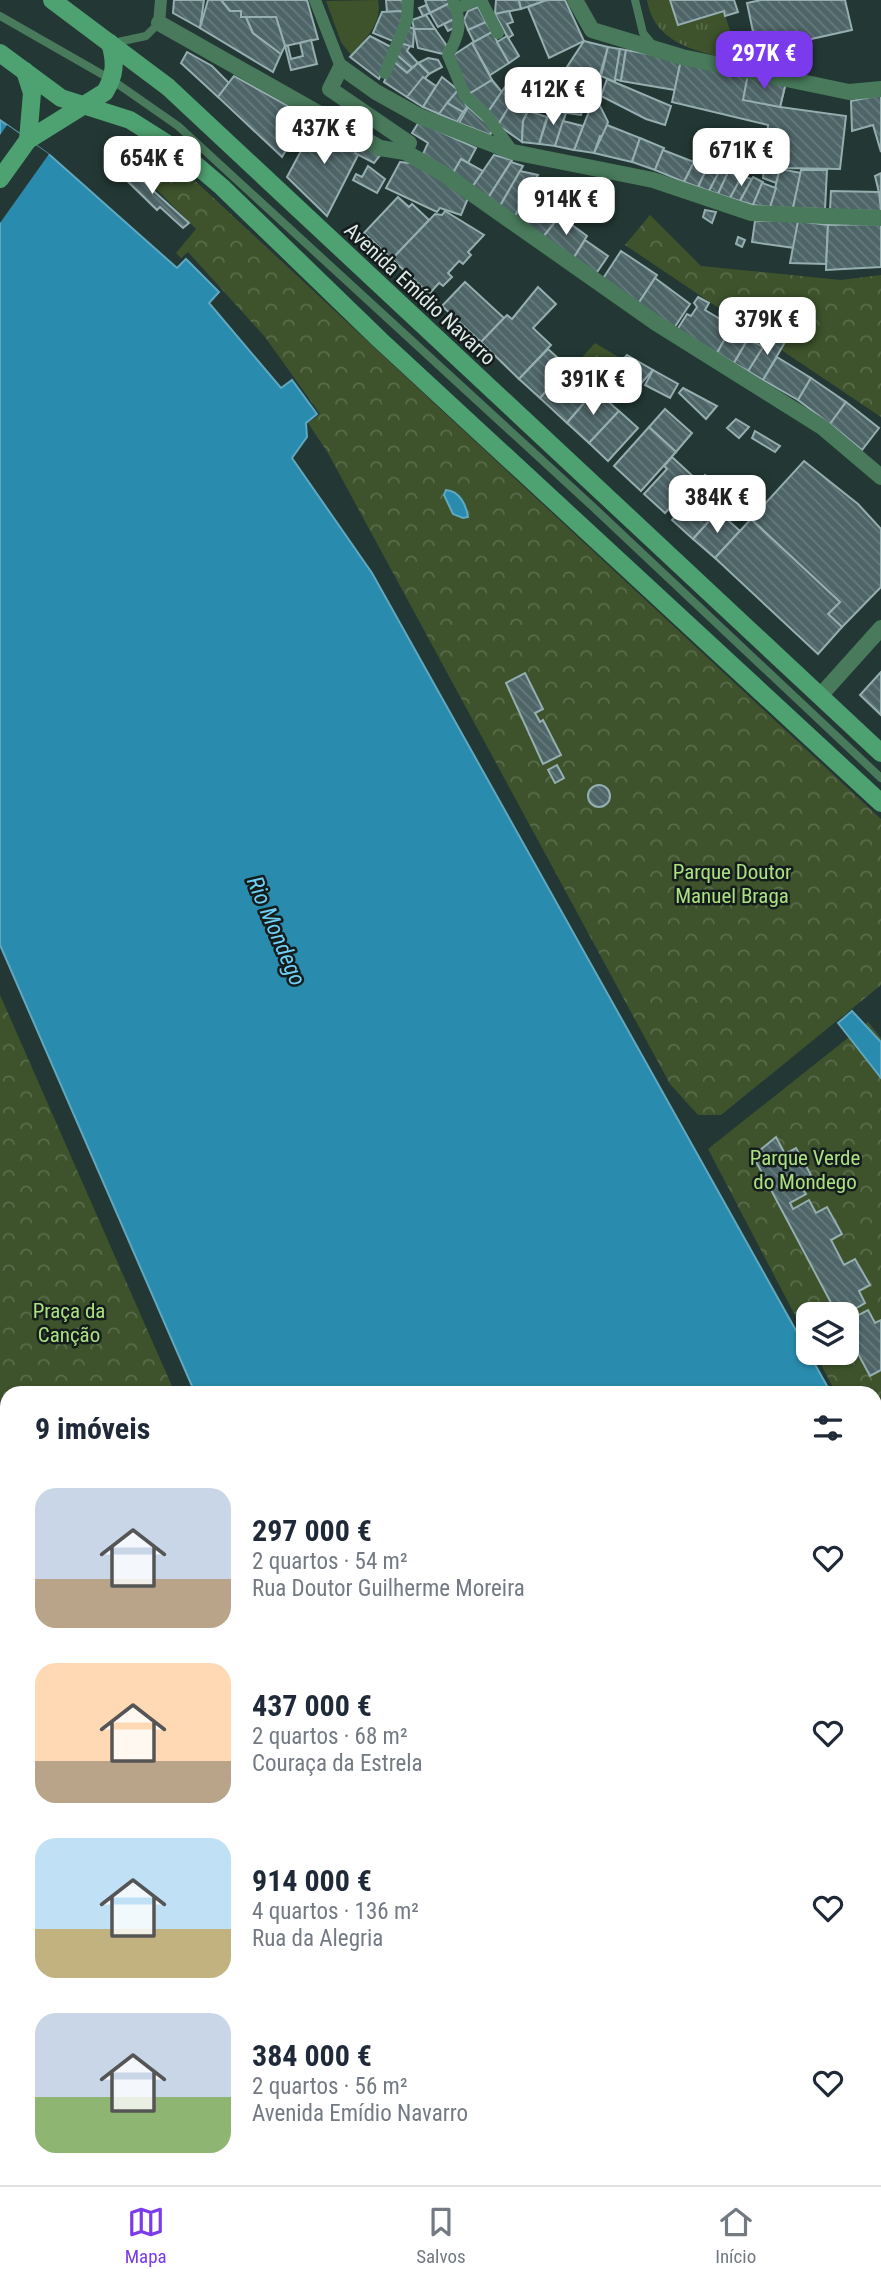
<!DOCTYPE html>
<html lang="pt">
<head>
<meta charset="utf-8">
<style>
  :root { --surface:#fff; --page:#f2f2f3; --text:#1f2937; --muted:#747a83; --line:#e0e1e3; --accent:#7c3aed }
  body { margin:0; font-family:"Roboto Condensed",sans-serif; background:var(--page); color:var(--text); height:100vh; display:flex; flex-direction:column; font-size:26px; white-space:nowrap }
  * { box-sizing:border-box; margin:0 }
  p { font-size:23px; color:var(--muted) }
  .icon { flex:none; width:38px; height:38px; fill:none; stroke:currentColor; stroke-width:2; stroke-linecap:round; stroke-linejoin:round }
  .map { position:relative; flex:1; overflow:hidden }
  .drawer { position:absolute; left:0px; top:1386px; width:882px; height:800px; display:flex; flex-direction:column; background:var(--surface); border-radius:21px 21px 0 0; box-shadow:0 2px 5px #0004 }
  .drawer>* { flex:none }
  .controls { position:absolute; left:796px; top:1302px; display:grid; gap:14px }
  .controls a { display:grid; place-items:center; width:63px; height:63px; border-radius:14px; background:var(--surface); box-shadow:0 2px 5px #0004; font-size:35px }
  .price { position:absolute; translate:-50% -60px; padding:0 16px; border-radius:14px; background:#fff; color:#222; font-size:23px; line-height:46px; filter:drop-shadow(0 2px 4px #0008) }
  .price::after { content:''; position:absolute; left:50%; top:42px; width:21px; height:16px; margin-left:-10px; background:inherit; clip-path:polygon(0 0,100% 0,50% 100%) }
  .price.current { background:var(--accent); color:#fff }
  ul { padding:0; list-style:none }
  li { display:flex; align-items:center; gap:21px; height:175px; padding:0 35px }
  li span { display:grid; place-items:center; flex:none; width:196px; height:140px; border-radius:21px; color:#555 }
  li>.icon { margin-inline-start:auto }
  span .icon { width:84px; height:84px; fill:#fffc; stroke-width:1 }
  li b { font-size:30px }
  h2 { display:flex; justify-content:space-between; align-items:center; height:84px; padding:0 35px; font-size:30px }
  .tab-bar { display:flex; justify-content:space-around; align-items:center; height:98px; border-top:2px solid var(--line); background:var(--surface); font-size:19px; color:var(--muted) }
  .tab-bar a { display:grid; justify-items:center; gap:4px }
  .tab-bar .current { color:var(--accent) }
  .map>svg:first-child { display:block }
  .grass { fill:url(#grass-tufts) }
  .park { fill:url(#park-crowns) }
  .garden { fill:#3e532c }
  .water { fill:#298bae; stroke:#60a8bf; stroke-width:2 }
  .pier { fill:#233834 }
  .building { fill:url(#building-back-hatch); stroke:#95aeb0; stroke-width:2 }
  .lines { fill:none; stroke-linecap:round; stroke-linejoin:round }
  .service { stroke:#487a5b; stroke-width:8 }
  .pedestrian { stroke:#487a5b; stroke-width:12 }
  .minor { stroke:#487a5b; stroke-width:16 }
  .secondary { stroke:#4ea170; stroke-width:18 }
  .primary { stroke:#50be80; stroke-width:18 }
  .labels { text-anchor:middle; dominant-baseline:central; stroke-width:5; stroke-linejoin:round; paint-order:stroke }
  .street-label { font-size:21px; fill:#dfebe8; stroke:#141d1b }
  .park-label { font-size:21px; fill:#ade083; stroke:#141d1b }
  .water-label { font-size:23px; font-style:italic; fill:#70cff6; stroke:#141d1b }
</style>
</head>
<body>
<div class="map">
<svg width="881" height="2185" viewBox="0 0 881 2185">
  <defs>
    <pattern id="grass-tufts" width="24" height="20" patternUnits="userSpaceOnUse" patternTransform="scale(1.75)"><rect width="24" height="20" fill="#3e532c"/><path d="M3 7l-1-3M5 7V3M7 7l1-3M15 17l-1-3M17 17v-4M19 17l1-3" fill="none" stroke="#596c4b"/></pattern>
    <pattern id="park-crowns" width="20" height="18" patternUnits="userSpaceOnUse" patternTransform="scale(1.75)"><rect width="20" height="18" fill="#3e532c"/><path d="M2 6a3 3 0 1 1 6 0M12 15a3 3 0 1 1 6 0" fill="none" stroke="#596c4b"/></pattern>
    <pattern id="building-back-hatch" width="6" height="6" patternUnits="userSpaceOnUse" patternTransform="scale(1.75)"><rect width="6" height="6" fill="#4e6568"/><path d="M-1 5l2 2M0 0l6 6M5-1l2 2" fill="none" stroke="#677b7e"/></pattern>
  </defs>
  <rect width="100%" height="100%" fill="#233834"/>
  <!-- grass -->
  <g class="grass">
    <path d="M647,0H670L678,26L724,12L740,62C701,51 655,47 647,0Z"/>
    <polygon points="595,343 620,358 600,380 577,363"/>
  </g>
  <!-- park -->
  <g class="park">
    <polygon points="162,150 881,819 881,985 721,1115 698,1115 670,1084 328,453 308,423 320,414 265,337 188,252 181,258 176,253 196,229 143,176"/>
    <polygon points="650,215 701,266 841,280 881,275 881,417 625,245"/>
    <polygon points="0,995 175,1393 7,1393 7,1443 0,1434"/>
    <polygon points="868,1022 881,1038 881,1498 875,1491 875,1393 836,1393 815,1353 847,1353 847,1314 808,1314 808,1340 708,1149"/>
    <polygon points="0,1486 7,1498 7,1745 0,1730"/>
    <polygon points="211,2179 490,2179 494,2185 214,2185"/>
  </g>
  <!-- garden -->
  <path class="garden" d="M378,0C383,23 365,39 351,55L341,42L326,1Z"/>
  <!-- water -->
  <g class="water">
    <polygon points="0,120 51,156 177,268 186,259 219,292 209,303 281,388 292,380 317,414 306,423 307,437 292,458 372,573 831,1393 195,1393 0,945"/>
    <path d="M446,490C460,491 466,505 468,517L463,518L453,514L444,495Z"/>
    <polygon points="852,1011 881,1042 881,1078 838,1023"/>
    <polygon points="0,1441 7,1451 7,1491 0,1478"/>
    <polygon points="875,1493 881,1500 881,2185 534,2185 531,2179 875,2179"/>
  </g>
  <!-- pier -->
  <polygon class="pier" points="7,125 49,154 0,223 0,135"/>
  <!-- building -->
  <g class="building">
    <polygon points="174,0 204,0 200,28 173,13"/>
    <polygon points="208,0 221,0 230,11 241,11 241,17 246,17 253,33 281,54 273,72 200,28"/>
    <polygon points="221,0 307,0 318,39 285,46 276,17 241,17 241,11 230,11"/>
    <polygon points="386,0 405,0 404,11 387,12"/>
    <polygon points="425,0 449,0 450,3 430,13"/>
    <polygon points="496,0 519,0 521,9 495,14"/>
    <polygon points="519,0 547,0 521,9"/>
    <polygon points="547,0 565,0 584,41 549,58 528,7"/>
    <polygon points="670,0 734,0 738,12 725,16 724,11 678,25"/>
    <polygon points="761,0 845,0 852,30 757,51 747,3"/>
    <polygon points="450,3 456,18 438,27 430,13"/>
    <polygon points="426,5 430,13 423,16 419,8"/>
    <polygon points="478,7 486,22 468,30 464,20 468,11"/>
    <polygon points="404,11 395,42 373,33 382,12"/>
    <polygon points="509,11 513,22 507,24 513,35 508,38 495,14"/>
    <polygon points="426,15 435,29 414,29 412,20"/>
    <polygon points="246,17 276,17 285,46 281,54 253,33"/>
    <polygon points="456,18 456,27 448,31 444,24"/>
    <polygon points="486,22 492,32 474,42 468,30"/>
    <polygon points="407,26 414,29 413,47 400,43"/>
    <polygon points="414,29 435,29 447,46 443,54 418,48"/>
    <polygon points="492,32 509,63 490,75 472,43"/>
    <polygon points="370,36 393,48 379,79 350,57"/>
    <polygon points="507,36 519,56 509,63 497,42"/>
    <polygon points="311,40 317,64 291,70 285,46 288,46 291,59 303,56 300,43"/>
    <polygon points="584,41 608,47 597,85 567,67"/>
    <polygon points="400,43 410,46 407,51 418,63 412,68 396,54"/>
    <polygon points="472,43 492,80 469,94 452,56"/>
    <polygon points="608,47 620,49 615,82 601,76"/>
    <polygon points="620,49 626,50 621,81 615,79"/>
    <polygon points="626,50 681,60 675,90 621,81"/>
    <polygon points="187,52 212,66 229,83 218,97 181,63"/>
    <polygon points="396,54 412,68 407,73 393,61"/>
    <polygon points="428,58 438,60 442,67 429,74 418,63"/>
    <polygon points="681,60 786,82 780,107 846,116 840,169 780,168 776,183 763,178 768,125 672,102"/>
    <polygon points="393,61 407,73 418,63 429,74 407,97 384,82"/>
    <polygon points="748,74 786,82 780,107 743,100"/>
    <polygon points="234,76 306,116 282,157 218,97"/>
    <polygon points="423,77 436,86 423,107 407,97"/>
    <polygon points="442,77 458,90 439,114 423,107"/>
    <polygon points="564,78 575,84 572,93 560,87"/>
    <polygon points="607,79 671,106 665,125 646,119 601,96"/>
    <polygon points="492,80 502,92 488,112 469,94"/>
    <polygon points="593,82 597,85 595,92 589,89"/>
    <polygon points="505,87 516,95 498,125 488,112"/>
    <polygon points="458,90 467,107 463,112 447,103"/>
    <polygon points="516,95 529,103 524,110 528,111 523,121 522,142 498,125"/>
    <polygon points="572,95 585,99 581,115 566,113"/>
    <polygon points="881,95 881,152 873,125 852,131 851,101"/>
    <polygon points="595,96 608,122 603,137 600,136 594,153 574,150"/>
    <polygon points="553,101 557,103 555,110 566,113 555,146 539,144"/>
    <polygon points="447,103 463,112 457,122 439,114"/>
    <polygon points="468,107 493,129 490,135 459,123"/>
    <polygon points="528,111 547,117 539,144 522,142 523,121"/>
    <polygon points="317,121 360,143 355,153 358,155 327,216 287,177"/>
    <polygon points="563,121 583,126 574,150 555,146"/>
    <polygon points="419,122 476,148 468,163 461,159 453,173 423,154 428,143 412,133"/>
    <polygon points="607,125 640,138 632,162 594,153"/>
    <polygon points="640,138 664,148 655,170 632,162"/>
    <polygon points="360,143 381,154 374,163 355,153"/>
    <polygon points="663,150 694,162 684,182 655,170"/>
    <polygon points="494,155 512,160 488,198 472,187"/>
    <polygon points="461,159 483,171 472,187 453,173"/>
    <polygon points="400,162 419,164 468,198 461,215 440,208 437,212 386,188"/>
    <polygon points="511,162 523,166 500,206 488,198"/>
    <polygon points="694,162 708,166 698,187 684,182"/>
    <polygon points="126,166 189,223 183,228 160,207 157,210 119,173"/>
    <polygon points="368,166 385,179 377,193 353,180 356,174 362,177"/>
    <polygon points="708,166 720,170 709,191 698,187"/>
    <polygon points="780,169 801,173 793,208 770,207"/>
    <polygon points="720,170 728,173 718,194 709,191"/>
    <polygon points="801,170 827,170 825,209 793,208"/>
    <polygon points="520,171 538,175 515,216 500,206"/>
    <polygon points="728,172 742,177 730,198 718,194"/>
    <polygon points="881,173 881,201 875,176"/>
    <polygon points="742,176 752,179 740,201 730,198"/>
    <polygon points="753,177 763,182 753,205 740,201"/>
    <polygon points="762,183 776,188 770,207 753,205"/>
    <polygon points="532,185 552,188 526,225 515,216"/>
    <polygon points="831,191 879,192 881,211 830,210"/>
    <polygon points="549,193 567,206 543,237 526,225"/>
    <polygon points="398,197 409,207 412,204 429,220 392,259 364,233"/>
    <polygon points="705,210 716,212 712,223 703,217"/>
    <polygon points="445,211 484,235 468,252 471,255 463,264 459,261 448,273 452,277 443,286 439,283 429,294 392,259 435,214 442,215"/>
    <polygon points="560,216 587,236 573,259 543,237"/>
    <polygon points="755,221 798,221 795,248 752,242"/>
    <polygon points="798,221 828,225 826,264 790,263"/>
    <polygon points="881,224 881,267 826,270 828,225"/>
    <polygon points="738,237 745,240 742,247 736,244"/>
    <polygon points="585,240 608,256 595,275 573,259"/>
    <polygon points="621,251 657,275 638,304 602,280"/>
    <polygon points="655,278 690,304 674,328 638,304"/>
    <polygon points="465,282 504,318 481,342 442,306"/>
    <polygon points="538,287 556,304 533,328 551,345 519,379 481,342 507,315 512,319"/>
    <polygon points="698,297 709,303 705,310 732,326 717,353 677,330 687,314 691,316 697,307 694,303"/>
    <polygon points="761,325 772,331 763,347 751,341"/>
    <polygon points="732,326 749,337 734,363 717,353"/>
    <polygon points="771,334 785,342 763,380 748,371"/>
    <polygon points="748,339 763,347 748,371 734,363"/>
    <polygon points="548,349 568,367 540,398 519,379"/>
    <polygon points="627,355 653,370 631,395 610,375"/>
    <polygon points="777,357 811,378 798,400 763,380"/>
    <polygon points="568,367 595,390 567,423 540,398"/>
    <polygon points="653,370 678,384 670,398 645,385"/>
    <polygon points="811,378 846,402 830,424 798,400"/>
    <polygon points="683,388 717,406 706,419 679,393"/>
    <polygon points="595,390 619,411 589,443 567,423"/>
    <polygon points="846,402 879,428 862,450 830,424"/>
    <polygon points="665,409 692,433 676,452 649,427"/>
    <polygon points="619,411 638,428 608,461 589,443"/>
    <polygon points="736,419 749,427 739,438 727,428"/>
    <polygon points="649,427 676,452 641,491 614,466"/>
    <polygon points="755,431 780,446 775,452 752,438"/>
    <polygon points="672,457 697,480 665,513 644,494 667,469 664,466"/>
    <polygon points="804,461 858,504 881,529 881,587 842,627 828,614 840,602 751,519"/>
    <polygon points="705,475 731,498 721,508 696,486"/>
    <polygon points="748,482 756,490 727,519 718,511"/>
    <polygon points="700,489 721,508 693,539 672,520"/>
    <polygon points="718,511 740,531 715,558 693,539"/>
    <polygon points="751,519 840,602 828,614 842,627 818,654 715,558"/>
    <polygon points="881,672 881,715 860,695"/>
    <polygon points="525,673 543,709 535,713 540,722 543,720 561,755 543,764 506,683"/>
    <polygon points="557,765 564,778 555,783 548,770"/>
    <circle cx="599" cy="796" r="11"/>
    <polygon points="776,1137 785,1154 796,1148 811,1175 799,1181 806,1194 790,1203 793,1209 809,1200 816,1213 827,1207 842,1234 831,1240 844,1265 855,1259 870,1285 859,1291 865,1303 846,1314 837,1314 753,1156"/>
    <polygon points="868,1310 875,1323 881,1320 881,1370 870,1376 847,1333 847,1317 849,1320"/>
    <polygon points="1,1760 7,1776 7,1797 0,1800"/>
    <polygon points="236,2179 296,2179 299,2185 232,2185 230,2181"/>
  </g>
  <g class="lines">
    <!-- service -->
    <g class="service">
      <polyline points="635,0 643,33 653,45"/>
      <polyline points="0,16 112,80 178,126 592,506 881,778"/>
      <polyline points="113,43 146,36 159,23"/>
      <polyline points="0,1602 7,1597"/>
      <polyline points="192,2179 196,2185"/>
    </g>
    <!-- pedestrian -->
    <g class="pedestrian">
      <polyline points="315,0 341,67"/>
      <path d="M453,0C462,24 460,33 448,55L465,96L486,115L513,152"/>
      <polyline points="481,0 498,33"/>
      <polyline points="456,9 476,0"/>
      <polyline points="159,23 161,0"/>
      <polyline points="385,73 407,19 408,0"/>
    </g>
    <!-- minor -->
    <g class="minor">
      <polyline points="575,0 592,30 682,57 849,92 881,89"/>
      <polyline points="159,23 380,148 405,152 444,174 656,323 822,427 881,477"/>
      <polyline points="405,152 409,143 330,89 341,67 376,92 419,116 513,152 653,180 751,213 881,218"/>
      <polyline points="820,696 881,628"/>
    </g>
    <!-- secondary -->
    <g class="secondary">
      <polyline points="52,0 168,87 881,753"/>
      <polyline points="0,53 61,98 130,120 182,153 222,187 380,340 881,803"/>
      <polyline points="25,71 32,93 28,140"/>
      <path d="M0,179L28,140L105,92C115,75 116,63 110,43"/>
    </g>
    <!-- primary -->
    <polyline class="primary" points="0,2181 2,2185"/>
  </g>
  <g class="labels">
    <!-- street labels -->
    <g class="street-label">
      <text transform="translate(420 294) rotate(43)">Avenida Emídio Navarro</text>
    </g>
    <!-- park labels -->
    <g class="park-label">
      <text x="732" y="872">Parque Doutor<tspan x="732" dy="24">Manuel Braga</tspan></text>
      <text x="805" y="1158">Parque Verde<tspan x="805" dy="24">do Mondego</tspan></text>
      <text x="69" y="1311">Praça da<tspan x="69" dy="24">Canção</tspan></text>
    </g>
    <!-- water labels -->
    <g class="water-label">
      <text transform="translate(276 931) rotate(67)">Rio Mondego</text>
    </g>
  </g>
</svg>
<div class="controls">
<a><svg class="icon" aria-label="layers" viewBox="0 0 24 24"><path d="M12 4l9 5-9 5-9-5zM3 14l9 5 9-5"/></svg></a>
</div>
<b class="price current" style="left:764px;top:91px">297K €</b>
<b class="price" style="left:553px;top:127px">412K €</b>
<b class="price" style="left:324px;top:166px">437K €</b>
<b class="price" style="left:741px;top:188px">671K €</b>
<b class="price" style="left:152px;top:196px">654K €</b>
<b class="price" style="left:566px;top:237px">914K €</b>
<b class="price" style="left:767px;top:357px">379K €</b>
<b class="price" style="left:593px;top:417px">391K €</b>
<b class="price" style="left:717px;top:535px">384K €</b>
<section class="drawer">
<h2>9 imóveis<svg class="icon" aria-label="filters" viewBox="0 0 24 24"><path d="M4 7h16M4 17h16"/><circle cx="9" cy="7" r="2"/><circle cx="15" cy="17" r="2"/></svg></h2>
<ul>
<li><span style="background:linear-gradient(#c9d6e8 65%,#b9a48a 0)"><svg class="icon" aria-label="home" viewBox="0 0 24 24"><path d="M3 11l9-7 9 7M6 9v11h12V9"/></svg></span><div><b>297 000 €</b><p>2 quartos · 54 m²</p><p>Rua Doutor Guilherme Moreira</p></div><svg class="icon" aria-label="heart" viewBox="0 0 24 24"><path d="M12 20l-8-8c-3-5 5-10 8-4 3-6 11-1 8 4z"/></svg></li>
<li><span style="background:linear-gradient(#ffd9b3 70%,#b9a48a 0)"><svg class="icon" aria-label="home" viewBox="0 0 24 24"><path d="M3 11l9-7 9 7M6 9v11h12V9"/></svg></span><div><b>437 000 €</b><p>2 quartos · 68 m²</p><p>Couraça da Estrela</p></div><svg class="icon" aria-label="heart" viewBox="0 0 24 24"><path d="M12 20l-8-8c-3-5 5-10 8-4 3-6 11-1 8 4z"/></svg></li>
<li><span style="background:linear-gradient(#bfe0f5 65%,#c2b280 0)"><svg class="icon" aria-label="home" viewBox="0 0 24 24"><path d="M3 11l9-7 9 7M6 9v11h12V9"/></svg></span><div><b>914 000 €</b><p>4 quartos · 136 m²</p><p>Rua da Alegria</p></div><svg class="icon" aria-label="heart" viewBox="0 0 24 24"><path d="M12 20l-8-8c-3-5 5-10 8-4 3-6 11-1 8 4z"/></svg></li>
<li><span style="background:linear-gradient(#c9d6e8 60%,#8fb573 0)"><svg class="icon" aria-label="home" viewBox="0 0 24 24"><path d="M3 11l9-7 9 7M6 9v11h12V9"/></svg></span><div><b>384 000 €</b><p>2 quartos · 56 m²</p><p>Avenida Emídio Navarro</p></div><svg class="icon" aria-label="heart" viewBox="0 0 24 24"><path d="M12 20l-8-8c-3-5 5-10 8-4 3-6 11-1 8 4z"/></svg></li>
</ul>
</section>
</div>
<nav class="tab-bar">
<a class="current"><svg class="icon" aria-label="map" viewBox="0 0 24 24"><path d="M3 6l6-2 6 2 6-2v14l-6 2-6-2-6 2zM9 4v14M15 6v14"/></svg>Mapa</a>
<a><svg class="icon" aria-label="saved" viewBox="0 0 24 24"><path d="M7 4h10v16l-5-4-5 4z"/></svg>Salvos</a>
<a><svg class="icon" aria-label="home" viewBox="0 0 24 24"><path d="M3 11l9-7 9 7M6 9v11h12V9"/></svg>Início</a>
</nav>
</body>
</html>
